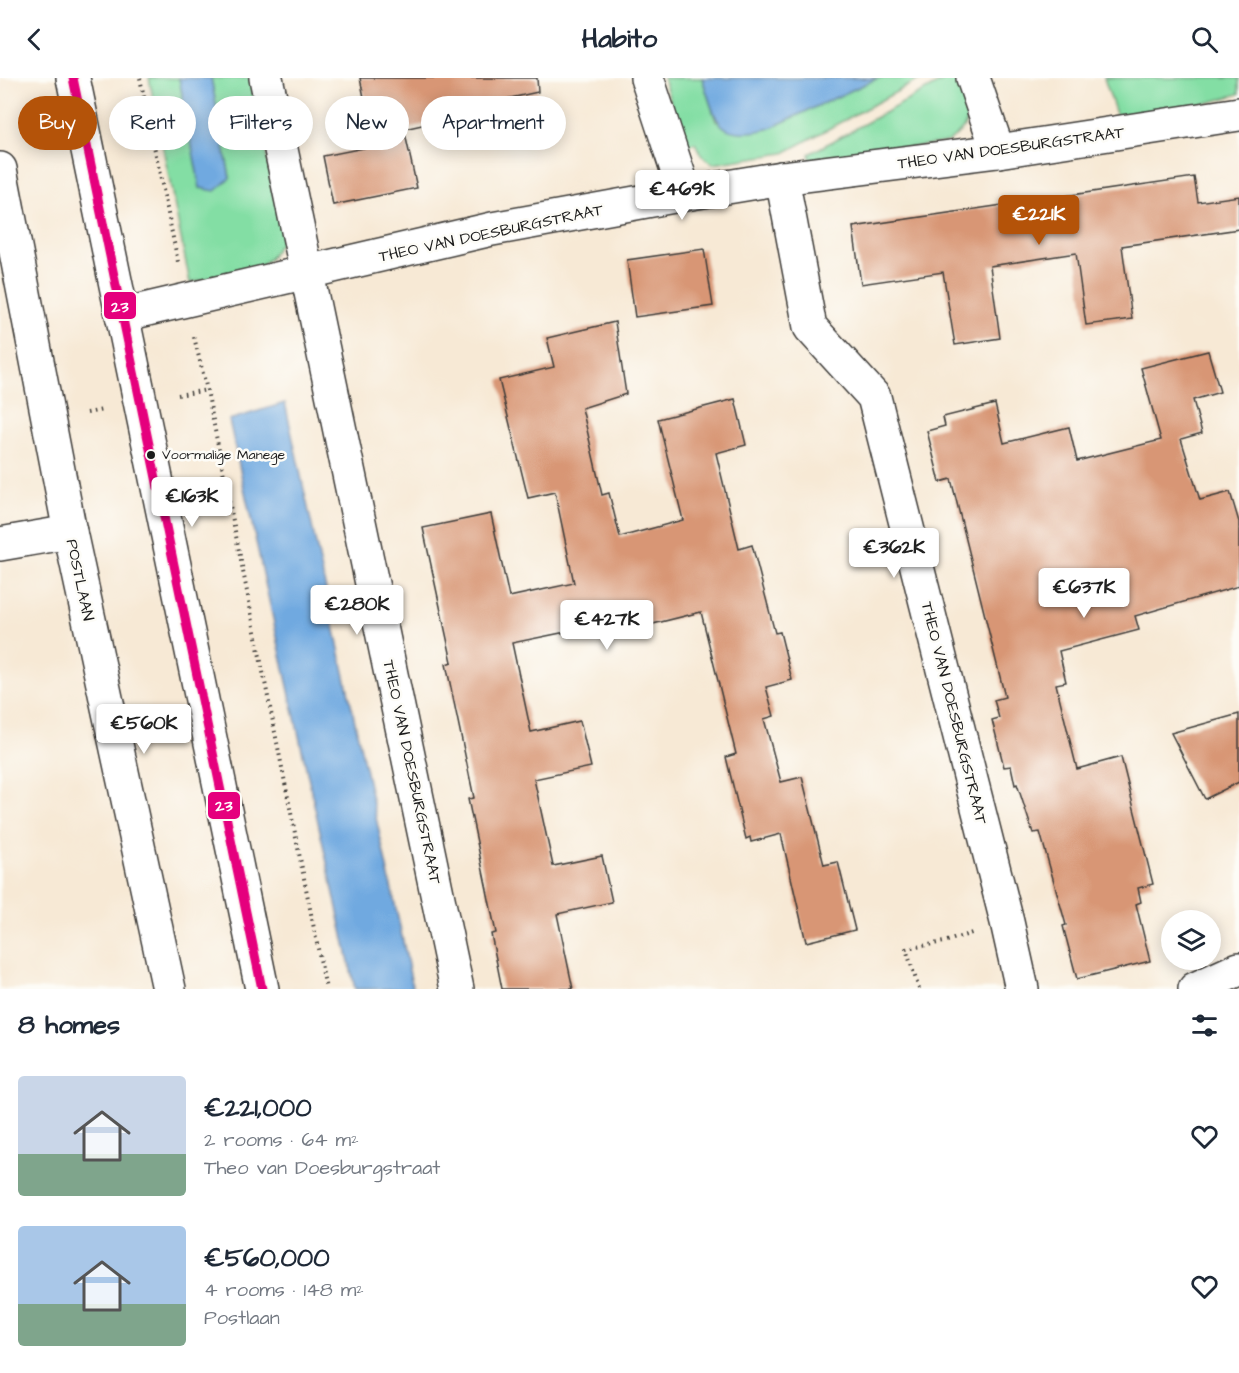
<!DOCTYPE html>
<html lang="en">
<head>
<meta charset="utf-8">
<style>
  :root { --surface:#fff; --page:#f6f6f7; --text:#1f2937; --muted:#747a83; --accent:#b45309 }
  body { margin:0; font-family:"Architects Daughter",sans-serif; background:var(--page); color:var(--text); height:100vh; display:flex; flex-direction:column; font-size:22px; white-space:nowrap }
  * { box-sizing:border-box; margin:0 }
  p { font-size:20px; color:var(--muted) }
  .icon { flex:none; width:33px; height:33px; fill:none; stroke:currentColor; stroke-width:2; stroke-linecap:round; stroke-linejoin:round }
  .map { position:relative; height:911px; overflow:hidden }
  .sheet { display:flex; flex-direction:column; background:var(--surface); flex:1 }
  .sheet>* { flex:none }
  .hud { position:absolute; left:18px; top:18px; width:600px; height:54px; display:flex; gap:12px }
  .controls { position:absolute; left:1161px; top:832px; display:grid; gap:12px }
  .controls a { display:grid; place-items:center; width:60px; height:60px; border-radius:50%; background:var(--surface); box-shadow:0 3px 15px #0003; font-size:30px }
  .price { position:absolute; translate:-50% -51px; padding:0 14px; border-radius:6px; background:#fff; color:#222; font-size:20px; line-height:39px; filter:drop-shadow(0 2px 3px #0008) }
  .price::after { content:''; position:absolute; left:50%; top:36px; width:18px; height:14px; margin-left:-9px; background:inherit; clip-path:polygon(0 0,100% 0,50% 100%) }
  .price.on { background:var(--accent); color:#fff }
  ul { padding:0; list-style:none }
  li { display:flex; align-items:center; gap:18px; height:150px; padding:0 18px }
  li span { display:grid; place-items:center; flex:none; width:168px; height:120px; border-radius:6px; color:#555 }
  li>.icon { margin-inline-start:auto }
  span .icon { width:72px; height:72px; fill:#fffc; stroke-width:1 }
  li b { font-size:26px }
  h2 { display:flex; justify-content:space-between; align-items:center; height:72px; padding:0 18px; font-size:26px }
  .pill { padding:0 21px; border-radius:27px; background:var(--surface); box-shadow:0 3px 15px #0003; font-size:21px; line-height:54px }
  .pill.on { background:var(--accent); color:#fff }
  header { display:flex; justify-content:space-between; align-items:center; height:78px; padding:0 18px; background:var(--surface); font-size:27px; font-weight:700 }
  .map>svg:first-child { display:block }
  .green { fill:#83dea4; stroke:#507d60; stroke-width:1.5 }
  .water { fill:#70a9e0; stroke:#46627e; stroke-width:1.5 }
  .building { fill:#d89675 }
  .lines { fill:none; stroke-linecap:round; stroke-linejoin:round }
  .minor-casing { stroke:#3d3b38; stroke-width:36 }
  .tertiary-casing { stroke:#3d3b38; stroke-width:36 }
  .path { stroke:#3d3b38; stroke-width:4; stroke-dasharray:1.5 4.5; stroke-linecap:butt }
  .minor { stroke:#fff; stroke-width:33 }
  .tertiary { stroke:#fff; stroke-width:33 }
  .bus-1-casing { stroke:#fdfcf7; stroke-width:14 }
  .bus-1 { stroke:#e5007d; stroke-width:9 }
  .bus-dot { fill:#1c1c1c; stroke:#fdfcf7; stroke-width:2 }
  .labels { text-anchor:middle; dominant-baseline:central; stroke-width:5; stroke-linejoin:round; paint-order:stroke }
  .bus-label { font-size:14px; fill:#1c1c1c; stroke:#fdfcf7; text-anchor:start }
  .street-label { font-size:16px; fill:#1c1c1c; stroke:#fdfcf7 }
  .line-badge { stroke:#fdfcf7; stroke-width:2 }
  .badge-label { font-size:16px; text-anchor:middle; font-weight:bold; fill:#fff }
</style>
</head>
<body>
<header><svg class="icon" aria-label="back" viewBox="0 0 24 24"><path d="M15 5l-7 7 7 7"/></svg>Habito<svg class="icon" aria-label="search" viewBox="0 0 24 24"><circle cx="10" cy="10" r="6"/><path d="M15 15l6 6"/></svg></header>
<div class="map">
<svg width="1239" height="911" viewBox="0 0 1239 911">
  <rect width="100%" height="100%" fill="#fdfcf7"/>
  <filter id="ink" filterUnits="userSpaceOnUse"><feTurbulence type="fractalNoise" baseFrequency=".0167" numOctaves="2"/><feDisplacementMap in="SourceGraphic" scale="12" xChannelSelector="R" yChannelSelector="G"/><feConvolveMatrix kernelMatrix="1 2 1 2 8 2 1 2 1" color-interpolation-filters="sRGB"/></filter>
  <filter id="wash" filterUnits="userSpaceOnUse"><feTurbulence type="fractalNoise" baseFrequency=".008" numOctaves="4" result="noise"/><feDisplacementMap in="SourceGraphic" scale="24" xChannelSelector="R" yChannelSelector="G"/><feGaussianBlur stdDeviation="1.35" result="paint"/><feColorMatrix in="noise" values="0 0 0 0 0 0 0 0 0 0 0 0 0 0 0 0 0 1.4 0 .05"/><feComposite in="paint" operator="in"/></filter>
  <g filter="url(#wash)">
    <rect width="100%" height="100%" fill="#f7e9d5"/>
    <!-- green -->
    <g class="green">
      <polygon points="149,0 179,0 200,110 230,99 211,0 250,0 282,151 281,164 270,180 259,190 190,205"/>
      <polygon points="663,0 702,0 716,43 768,51 878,0 922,0 784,75 713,86 701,77 695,65 685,69"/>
      <path d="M948,0H958C969,28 978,44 948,64L811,84L809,76Z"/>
      <polygon points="1104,0 1239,0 1239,16 1211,24 1117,39"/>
    </g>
    <!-- water -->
    <g class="water">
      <polygon points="179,0 211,0 230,100 215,113 200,110"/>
      <path d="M702,0H878L768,51C715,63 717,43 702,0Z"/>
      <polygon points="285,325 400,849 413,911 355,911 229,342"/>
    </g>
    <g id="blocks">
      <!-- building -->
      <g class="building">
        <polygon points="360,0 537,0 538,14 438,36 440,43 404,51 417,110 333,127 323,78 374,68"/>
        <polygon points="1194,99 1198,124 1239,118 1239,151 1122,168 1132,241 1086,247 1076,175 990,188 1000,260 955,267 943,194 861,206 853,149"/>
        <polygon points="704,171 713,228 635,239 627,182"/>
        <polygon points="615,244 626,316 582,330 602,417 609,415 620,459 683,442 658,341 735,321 746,367 716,375 739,471 752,467 775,555 780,554 792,602 766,609 774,638 764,641 781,704 802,699 824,787 838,784 855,852 806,864 781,756 751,764 750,759 746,761 726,679 736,676 701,534 613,556 610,545 512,565 531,654 580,643 591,689 534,701 553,788 602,778 612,824 557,836 573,911 502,911 491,856 496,855 468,721 474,720 446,586 452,584 423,450 491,436 509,519 574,505 555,414 528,420 499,302 554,289 547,260"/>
        <polygon points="1208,273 1220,314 1193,322 1202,355 1181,361 1200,422 1230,414 1239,444 1239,508 1135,538 1139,552 1059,573 1066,604 1056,606 1077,691 1121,679 1153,806 1138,810 1141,824 1136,826 1150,883 1077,901 1063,848 1066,847 1040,754 1033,755 1017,706 1015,707 1011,688 1004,689 992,642 999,640 994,622 1005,619 951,401 940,404 927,353 945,348 943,339 995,326 1004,365 1069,349 1077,383 1161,362 1141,290"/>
        <polygon points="1239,636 1239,704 1205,721 1171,655"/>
      </g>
    </g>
  </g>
  <g filter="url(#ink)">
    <use href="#blocks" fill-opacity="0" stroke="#3d3b38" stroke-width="1.5"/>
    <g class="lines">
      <!-- minor casing -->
      <g class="minor-casing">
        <g id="minor">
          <polyline points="266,0 457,911"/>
          <polyline points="647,0 685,116"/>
          <polyline points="973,0 998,73"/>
          <polyline points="0,91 70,454 169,911"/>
          <polyline points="782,100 810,249 874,319 1007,844 1022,911"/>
          <polyline points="122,237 492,151 685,116 782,100 998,73 1239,36"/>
          <polyline points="0,466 70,454"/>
          <polyline points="1195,911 1239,891"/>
        </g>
      </g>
      <!-- tertiary casing -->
      <g class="tertiary-casing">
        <polyline id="tertiary" points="73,0 262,911"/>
      </g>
      <!-- path -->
      <g class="path">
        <polyline points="140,0 178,184"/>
        <polyline points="194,259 207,312 326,911"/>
        <polyline points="178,317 207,312"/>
        <polyline points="87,335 103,332"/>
        <polyline points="919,911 906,871 944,864 972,855"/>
      </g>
      <!-- minor -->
      <use href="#minor" class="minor"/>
      <!-- tertiary -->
      <use href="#tertiary" class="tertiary"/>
      <!-- bus-1 casing -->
      <g class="bus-1-casing">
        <polyline id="bus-1" points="73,0 262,911"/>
      </g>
      <!-- bus-1 -->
      <use href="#bus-1" class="bus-1"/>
    </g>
  </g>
  <!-- markers -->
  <circle class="bus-dot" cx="151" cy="377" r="5"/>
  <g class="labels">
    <!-- bus labels -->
    <g class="bus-label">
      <text x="162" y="377">Voormalige Manege</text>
    </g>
    <!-- street labels -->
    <g class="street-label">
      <text transform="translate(1011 70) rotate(-8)">THEO VAN DOESBURGSTRAAT</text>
      <text transform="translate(491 155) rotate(-12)">THEO VAN DOESBURGSTRAAT</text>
      <text transform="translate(80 502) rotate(78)">POSTLAAN</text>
      <text transform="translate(954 635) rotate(76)">THEO VAN DOESBURGSTRAAT</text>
      <text transform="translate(412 694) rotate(78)">THEO VAN DOESBURGSTRAAT</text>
    </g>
  </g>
  <g class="line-badge">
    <rect x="103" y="213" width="34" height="29" rx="6" fill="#e5007d"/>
    <rect x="207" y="713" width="34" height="29" rx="6" fill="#e5007d"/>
  </g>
  <g class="badge-label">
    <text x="120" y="234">23</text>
    <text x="224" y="733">23</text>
  </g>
</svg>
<div class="controls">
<a><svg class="icon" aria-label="layers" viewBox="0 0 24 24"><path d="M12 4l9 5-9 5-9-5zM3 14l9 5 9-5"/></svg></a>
</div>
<b class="price" style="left:682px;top:143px">€469K</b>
<b class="price on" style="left:1039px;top:168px">€221K</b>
<b class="price" style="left:192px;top:450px">€163K</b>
<b class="price" style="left:894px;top:501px">€362K</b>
<b class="price" style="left:1084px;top:541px">€637K</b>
<b class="price" style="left:357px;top:558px">€280K</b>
<b class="price" style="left:607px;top:573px">€427K</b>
<b class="price" style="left:144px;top:677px">€560K</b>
<div class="hud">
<a class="pill on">Buy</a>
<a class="pill">Rent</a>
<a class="pill">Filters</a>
<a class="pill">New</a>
<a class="pill">Apartment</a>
</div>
</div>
<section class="sheet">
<h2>8 homes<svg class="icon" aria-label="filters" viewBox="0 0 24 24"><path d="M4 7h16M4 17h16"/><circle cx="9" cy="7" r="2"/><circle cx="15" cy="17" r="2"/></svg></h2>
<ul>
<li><span style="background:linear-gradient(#c9d6e8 65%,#7fa58c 0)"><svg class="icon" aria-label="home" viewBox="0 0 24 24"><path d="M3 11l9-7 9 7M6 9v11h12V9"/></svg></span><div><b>€221,000</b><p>2 rooms · 64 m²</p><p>Theo van Doesburgstraat</p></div><svg class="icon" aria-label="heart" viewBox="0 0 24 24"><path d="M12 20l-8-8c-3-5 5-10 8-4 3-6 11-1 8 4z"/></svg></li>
<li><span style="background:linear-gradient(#a9c7e8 65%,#7fa58c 0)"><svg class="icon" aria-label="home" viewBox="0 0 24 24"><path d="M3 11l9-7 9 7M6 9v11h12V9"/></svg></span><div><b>€560,000</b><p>4 rooms · 148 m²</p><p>Postlaan</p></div><svg class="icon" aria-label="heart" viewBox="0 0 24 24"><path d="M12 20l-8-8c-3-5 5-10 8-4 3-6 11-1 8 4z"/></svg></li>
</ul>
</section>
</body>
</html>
